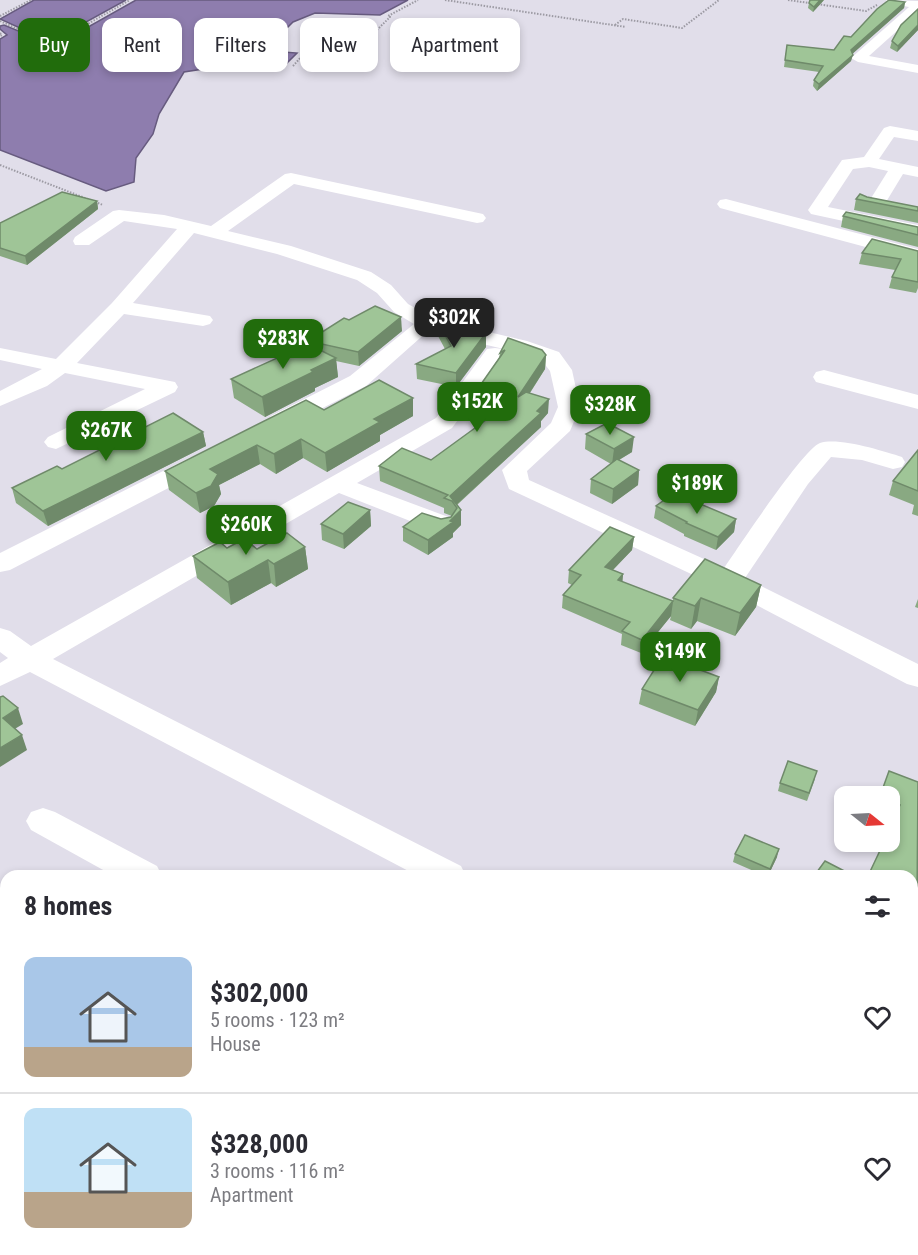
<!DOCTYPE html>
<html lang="en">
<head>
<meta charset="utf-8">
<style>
  :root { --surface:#fff; --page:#f7f7f7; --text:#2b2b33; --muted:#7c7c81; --line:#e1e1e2; --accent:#216c0c }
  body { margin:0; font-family:"Roboto Condensed",sans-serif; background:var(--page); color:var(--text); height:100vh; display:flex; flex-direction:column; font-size:22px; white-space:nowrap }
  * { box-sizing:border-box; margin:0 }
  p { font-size:20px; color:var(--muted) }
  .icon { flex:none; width:33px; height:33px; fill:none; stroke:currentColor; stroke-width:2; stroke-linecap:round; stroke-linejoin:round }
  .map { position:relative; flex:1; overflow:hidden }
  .drawer { position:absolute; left:0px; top:870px; width:918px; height:386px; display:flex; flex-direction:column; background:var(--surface); border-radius:18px 18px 0 0; box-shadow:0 3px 9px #0003 }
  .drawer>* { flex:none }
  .top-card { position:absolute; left:18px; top:18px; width:600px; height:54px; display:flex; gap:12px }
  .needle { width:39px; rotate:108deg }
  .tools { position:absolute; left:834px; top:786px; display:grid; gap:12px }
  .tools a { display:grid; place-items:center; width:66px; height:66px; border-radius:12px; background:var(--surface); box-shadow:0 3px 9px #0003; font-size:30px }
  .price { position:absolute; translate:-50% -51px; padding:0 14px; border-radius:12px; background:var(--accent); color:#fff; font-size:20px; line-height:39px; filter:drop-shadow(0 2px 3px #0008) }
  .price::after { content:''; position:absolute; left:50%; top:36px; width:18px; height:14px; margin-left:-9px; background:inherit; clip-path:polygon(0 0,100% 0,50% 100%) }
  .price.on { background:#222; color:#fff }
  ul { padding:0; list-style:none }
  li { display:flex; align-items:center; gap:18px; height:150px; padding:0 24px }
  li+li { border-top:2px solid var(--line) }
  li span { display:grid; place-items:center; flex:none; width:168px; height:120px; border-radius:12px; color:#555 }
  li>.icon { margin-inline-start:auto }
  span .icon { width:72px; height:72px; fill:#fffc; stroke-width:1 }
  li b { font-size:26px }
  h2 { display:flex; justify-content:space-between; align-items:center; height:72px; padding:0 24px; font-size:26px }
  .pill { padding:0 21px; border-radius:12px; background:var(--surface); box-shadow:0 3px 9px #0003; font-size:21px; line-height:54px }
  .pill.on { background:var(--accent); color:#fff }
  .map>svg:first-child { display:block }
  .water { fill:#8e7dae; stroke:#675b7f; stroke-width:1.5 }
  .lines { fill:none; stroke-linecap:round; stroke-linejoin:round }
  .path { stroke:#9c9aa3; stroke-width:2; stroke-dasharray:1.5 1.5; stroke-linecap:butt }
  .minor { fill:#fff; fill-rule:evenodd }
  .secondary { fill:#fff; fill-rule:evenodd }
  .wall { fill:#89a982 }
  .shaded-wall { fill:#6f8a6a }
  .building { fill:#9fc597; stroke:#6f8a6a; stroke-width:1.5 }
</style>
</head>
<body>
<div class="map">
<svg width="918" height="1255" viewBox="0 0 918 1255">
  <rect width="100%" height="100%" fill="#e1deea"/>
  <!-- water -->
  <g class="water">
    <polygon points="34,0 126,0 68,32 22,29 0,19"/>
    <polygon points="136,0 408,0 380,15 315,13 293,22 271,44 271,51 297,53 287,63 249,62 184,72 159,114 153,134 136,158 134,182 106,191 0,150 0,39 7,35 0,29 0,26 4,25 21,32 74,35"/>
  </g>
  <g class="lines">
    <!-- path -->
    <g class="path">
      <polyline points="445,0 626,27"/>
      <polyline points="788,0 866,11 877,5"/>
      <polyline points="0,16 31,0"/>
      <polyline points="0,21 18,29 70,34 130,0"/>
      <polyline points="615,25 623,19 682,28 719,0"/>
      <polyline points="0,33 2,35 0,36"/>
      <polyline points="293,66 320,36 366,41 390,17 388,16 418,0"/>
      <polyline points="0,165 103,205"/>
    </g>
    <!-- minor -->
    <g class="minor">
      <polygon points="886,0 918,1 918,12 869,56 918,65 918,73 858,62 851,58 909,7 888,3"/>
      <polygon points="890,126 918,131 918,141 894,137 879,159 918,167 918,177 903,174 883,207 871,207 868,203 888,171 869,167 853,169 828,207 918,225 918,237 811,214 808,210 842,160 864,157 884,128"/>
      <path d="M291,173L483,214L486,218L483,222L477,223L294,184L228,231L291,246L371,272L391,285L408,304L437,320L527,341L559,352L572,370L580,407L570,431L527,471L529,480L724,568C738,548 803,449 820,443C839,437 883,451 902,457L905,462L902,467L893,469L862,460L831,457L808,484L745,578L918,664V687L907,684L747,600L509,489L502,470L551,423L558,407L550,371L543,362L512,351L428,331L366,386L287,426L279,428L271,426L267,421L271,416L350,376L414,324L394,312L377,293L357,280L277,254L194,233L133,303L210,316L213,320L210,324L203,326L124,314L77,363L175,382L178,387L175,392L56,449L48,447L44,442L48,437L145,389L65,373L47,386L0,406V391L42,369L0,360V348L56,359L112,303L177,229L124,221L89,245H75L73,241L75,237L113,211L119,210L164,215L211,226L285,174Z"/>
      <polygon points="726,199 918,249 918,261 720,208 717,204 720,200"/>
      <polygon points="495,348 503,349 506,354 452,428 357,483 451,518 455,524 451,530 442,532 433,530 339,493 53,659 461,866 466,876 418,876 30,672 0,686 0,663 8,658 0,652 0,628 10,631 31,646 436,418 487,349"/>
      <polygon points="824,370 918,395 918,409 816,382 813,377 816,372"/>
      <polygon points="200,455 209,457 212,462 209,467 10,570 0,572 0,553 191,457"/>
      <polygon points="43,808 55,812 157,866 162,876 114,876 31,830 26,821 31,812"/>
      <polygon points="6,1017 6,1056 0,1058 0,1020"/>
      <polygon points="6,1192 6,1239 0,1242 0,1195"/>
      <polygon points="149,1250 196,1250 194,1255 147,1255"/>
      <polygon points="383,1250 429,1250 427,1255 381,1255"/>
    </g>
    <!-- secondary -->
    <g class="secondary">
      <polygon points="918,1061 918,1111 912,1113 912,1064"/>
      <polygon points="773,1250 826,1250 824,1255 770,1255"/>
    </g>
  </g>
  <!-- wall -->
  <g class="wall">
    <polygon points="824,0 813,12 808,8 809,3"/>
    <polygon points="905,2 904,8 852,54 851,61 817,91 813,86 814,80 819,72 784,67 787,45 834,50 851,37"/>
    <polygon points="918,9 918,30 897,52 890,48 892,41"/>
    <polygon points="867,197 918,207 918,223 854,210 856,199"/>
    <polygon points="97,201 98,209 27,265 0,256 0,223"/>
    <polygon points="843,216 918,227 918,247 841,227"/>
    <polygon points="918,251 918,288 916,293 889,288 892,277 895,270 859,264 862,253"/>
    <polygon points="349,320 402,331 359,366 336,361 338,377 315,388 315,391 265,417 234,398 231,379 308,344 308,341"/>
    <polygon points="438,322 486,347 456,387 417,379 416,364 445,349 438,336"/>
    <polygon points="500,353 546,355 545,369 530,393 548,413 541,421 541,427 457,505 461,525 453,533 453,537 428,555 403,541 403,527 451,517 452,516 444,513 444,508 380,481 379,466 431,460 493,415 472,411 472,397 499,358"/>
    <polygon points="324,410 413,416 380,435 380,441 327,472 303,458 276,474 260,464 219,485 221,494 214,506 200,513 169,490 165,471"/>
    <polygon points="203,432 206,446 48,526 16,503 12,488 62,469"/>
    <polygon points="586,434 632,452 619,460 639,470 638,485 612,504 590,493 591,479 611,464 585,449"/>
    <polygon points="918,450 918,516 912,514 914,505 889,495 893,481"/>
    <polygon points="656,506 736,519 734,532 716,550 684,536 684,534 654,518"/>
    <polygon points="370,510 371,526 344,549 322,540 321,524"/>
    <polygon points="634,537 632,550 613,570 623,574 622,582 673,601 673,598 761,585 756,607 735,636 697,621 691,629 670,620 671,616 641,653 621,645 622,634 562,608 563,595 572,585 568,583 569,570"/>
    <polygon points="305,547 308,569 276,587 271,583 231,605 197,578 193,556 227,548 257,549"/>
    <polygon points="918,599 918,608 915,607"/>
    <polygon points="719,677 716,692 695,726 639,704 642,689"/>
    <polygon points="815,779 807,801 778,791 780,783"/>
    <polygon points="918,782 918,898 912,912 912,876 894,819 890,818 890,796"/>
    <polygon points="735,854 777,857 768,876 765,876 733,862"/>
  </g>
  <!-- shaded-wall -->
  <g class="shaded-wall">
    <polygon points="820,0 824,0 813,12 814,7"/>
    <polygon points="905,2 904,8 850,56 851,50"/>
    <polygon points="918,25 918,30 897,52 898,46"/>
    <polygon points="853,55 851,61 817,91 819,84"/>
    <polygon points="97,201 98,209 27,265 25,256"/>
    <polygon points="401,317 402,331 359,366 358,352"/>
    <polygon points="486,333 486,347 456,387 456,373"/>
    <polygon points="546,355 545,369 518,411 518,397"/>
    <polygon points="336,358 338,377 315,388 315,391 265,417 262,397 311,370"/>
    <polygon points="413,398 413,416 380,435 380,441 327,472 325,453 374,419"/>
    <polygon points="549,399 548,413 541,421 541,427 455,506 450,496"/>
    <polygon points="203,432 206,446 48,526 43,511"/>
    <polygon points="634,437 632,452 612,464 614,449"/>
    <polygon points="301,439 303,458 276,474 274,454"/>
    <polygon points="257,445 260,464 219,485 221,494 214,506 200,513 196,493 210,469"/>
    <polygon points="639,470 638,485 612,504 613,489"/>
    <polygon points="370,510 371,526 344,549 343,534"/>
    <polygon points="461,510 461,525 453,533 453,537 428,555 428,540 450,521"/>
    <polygon points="736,519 734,532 716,550 718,537"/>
    <polygon points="634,537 632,550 603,580 605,567"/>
    <polygon points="305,547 308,569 276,587 274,564"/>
    <polygon points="268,560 271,583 231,605 228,582"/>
    <polygon points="623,574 622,588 618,580"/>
    <polygon points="761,585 756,607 735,636 740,613"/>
    <polygon points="701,598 697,621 691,629 695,606"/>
    <polygon points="673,602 671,616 641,653 642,640"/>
    <polygon points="719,677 716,692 695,726 698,710"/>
    <polygon points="18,708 23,724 8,733 3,718"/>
    <polygon points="22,735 27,750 0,767 0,748"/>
    <polygon points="779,849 777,857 768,876 770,869"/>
  </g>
  <!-- building -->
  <g class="building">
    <polygon points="810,0 820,0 814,7 809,3"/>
    <polygon points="889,0 905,2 851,50 853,55 819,84 814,80 823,66 785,60 787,45 834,50 844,36 851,37 877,9"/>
    <polygon points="918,9 918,25 898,46 892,41 901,25"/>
    <polygon points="62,192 97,201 25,256 0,248 0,223"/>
    <polygon points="860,194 867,197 918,207 918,211 856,199"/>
    <polygon points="846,212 918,227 918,235 843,216"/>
    <polygon points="872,239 918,251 918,282 892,277 901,259 862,253"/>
    <polygon points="375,306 401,317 358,352 308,341 344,318 349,320"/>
    <polygon points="438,322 486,333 456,373 416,364 451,346"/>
    <polygon points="508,338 542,350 546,355 518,397 526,392 549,399 537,411 541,413 450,496 461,510 450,521 453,522 428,540 403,527 422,513 441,519 451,517 457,508 452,501 444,498 448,495 379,466 402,448 431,460 508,404 472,397 505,350 500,353"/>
    <polygon points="308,344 336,358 311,370 313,372 262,397 231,379"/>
    <polygon points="379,380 413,398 374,419 380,422 325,453 301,439 274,454 257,445 210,469 218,474 211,486 196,493 165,471 306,400 324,410"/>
    <polygon points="173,413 203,432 43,511 12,488 57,466 62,469"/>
    <polygon points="607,423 634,437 614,449 586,434"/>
    <polygon points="918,450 918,491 893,481"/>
    <polygon points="617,459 639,470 613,489 591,479"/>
    <polygon points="674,493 736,519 718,537 686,523 687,522 656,506"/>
    <polygon points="348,502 370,510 343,534 321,524"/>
    <polygon points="610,527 634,537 605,567 623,574 618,580 673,601 642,640 622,631 630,622 563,595 581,575 569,570"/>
    <polygon points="287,533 305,547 274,564 268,560 228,582 193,556 220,542 227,548 244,539 257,549"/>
    <polygon points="705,559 761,585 740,613 701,598 695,606 673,598"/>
    <polygon points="663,656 719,677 698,710 642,689"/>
    <polygon points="3,696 18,708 3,718 22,735 0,748 0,697"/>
    <polygon points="788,761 817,771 809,793 780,783"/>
    <polygon points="889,771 918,782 917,899 912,897 912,876 868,876 884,842 890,842 890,829 900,805 890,801 890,796 880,796"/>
    <polygon points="745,835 779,849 770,869 735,854"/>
    <polygon points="825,861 854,876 814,876"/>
    <polygon points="912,991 918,995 918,1042 912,1054"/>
  </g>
</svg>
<div class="tools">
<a><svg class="needle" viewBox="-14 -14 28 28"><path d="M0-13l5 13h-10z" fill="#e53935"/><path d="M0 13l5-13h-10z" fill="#7c7c81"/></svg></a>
</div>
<b class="price on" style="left:454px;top:349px">$302K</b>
<b class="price" style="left:283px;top:370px">$283K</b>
<b class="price" style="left:477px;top:433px">$152K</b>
<b class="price" style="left:610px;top:436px">$328K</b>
<b class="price" style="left:106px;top:462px">$267K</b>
<b class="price" style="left:697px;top:515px">$189K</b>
<b class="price" style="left:246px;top:556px">$260K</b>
<b class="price" style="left:680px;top:683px">$149K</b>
<div class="top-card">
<a class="pill on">Buy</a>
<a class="pill">Rent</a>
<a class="pill">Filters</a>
<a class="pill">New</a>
<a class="pill">Apartment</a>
</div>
<section class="drawer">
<h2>8 homes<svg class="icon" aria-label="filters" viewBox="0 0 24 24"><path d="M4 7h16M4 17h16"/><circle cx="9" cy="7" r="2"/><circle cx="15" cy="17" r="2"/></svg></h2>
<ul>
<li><span style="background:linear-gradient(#a9c7e8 75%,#b9a48a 0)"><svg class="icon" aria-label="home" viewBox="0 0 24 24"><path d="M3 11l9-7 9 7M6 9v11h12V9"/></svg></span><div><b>$302,000</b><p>5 rooms · 123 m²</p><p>House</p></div><svg class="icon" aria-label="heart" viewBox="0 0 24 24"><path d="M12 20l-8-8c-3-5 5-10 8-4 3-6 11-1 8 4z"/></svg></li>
<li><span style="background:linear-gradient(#bfe0f5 70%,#b9a48a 0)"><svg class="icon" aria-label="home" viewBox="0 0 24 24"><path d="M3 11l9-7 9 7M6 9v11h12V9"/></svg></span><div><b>$328,000</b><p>3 rooms · 116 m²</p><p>Apartment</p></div><svg class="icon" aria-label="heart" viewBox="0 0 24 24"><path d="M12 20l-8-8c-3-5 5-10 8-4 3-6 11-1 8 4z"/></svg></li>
</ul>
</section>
</div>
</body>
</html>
